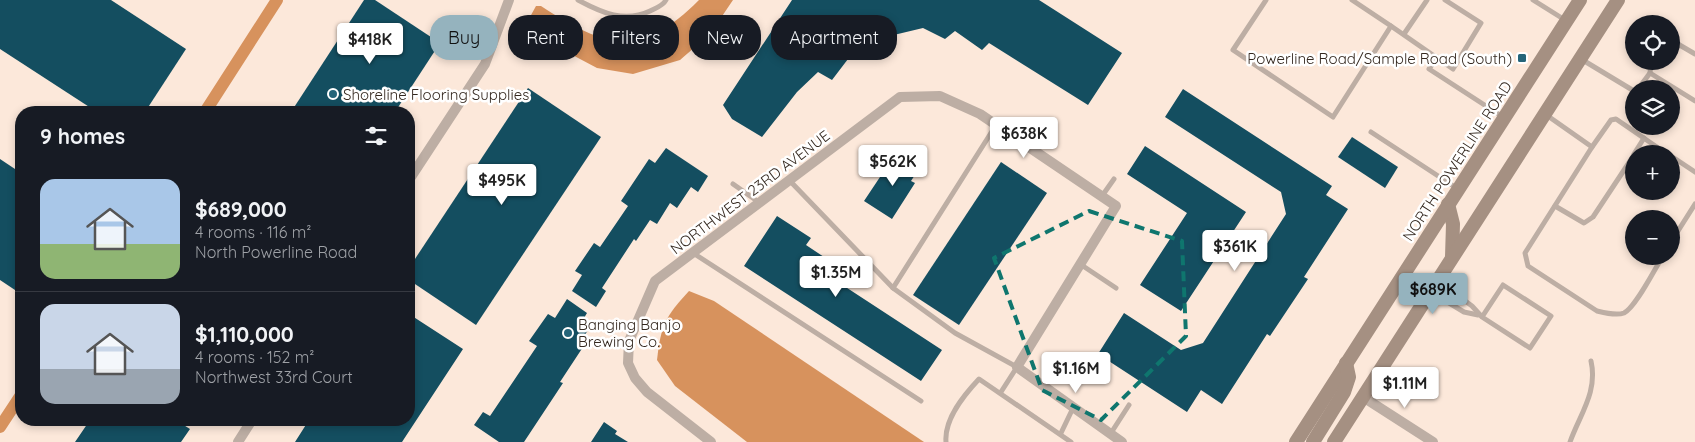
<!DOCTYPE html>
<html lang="en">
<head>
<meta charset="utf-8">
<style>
  :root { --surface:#171b24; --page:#20242c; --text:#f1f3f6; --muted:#9ea1a6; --line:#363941; --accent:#95b3be }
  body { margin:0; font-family:Quicksand,sans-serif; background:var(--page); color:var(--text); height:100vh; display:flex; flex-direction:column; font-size:19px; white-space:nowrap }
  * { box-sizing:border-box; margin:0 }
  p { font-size:16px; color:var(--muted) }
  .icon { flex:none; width:28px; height:28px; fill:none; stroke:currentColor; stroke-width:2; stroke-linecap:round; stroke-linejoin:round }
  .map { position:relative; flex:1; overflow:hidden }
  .details { position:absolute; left:15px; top:106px; width:400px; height:320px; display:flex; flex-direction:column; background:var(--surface); border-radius:20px; box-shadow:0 2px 8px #0003 }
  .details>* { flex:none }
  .hud { position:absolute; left:430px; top:15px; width:475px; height:45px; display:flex; gap:10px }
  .buttons { position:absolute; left:1625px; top:15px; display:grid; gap:10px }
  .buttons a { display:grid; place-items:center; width:55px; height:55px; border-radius:50%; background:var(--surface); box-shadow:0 2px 8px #0003; font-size:25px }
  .price { position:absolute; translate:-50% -42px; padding:0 11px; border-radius:5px; background:#fff; color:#222; font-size:16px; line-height:32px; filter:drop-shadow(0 1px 2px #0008) }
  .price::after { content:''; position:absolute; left:50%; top:30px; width:15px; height:11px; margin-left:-8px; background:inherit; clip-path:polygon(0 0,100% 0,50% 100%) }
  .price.selected { background:var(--accent); color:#111 }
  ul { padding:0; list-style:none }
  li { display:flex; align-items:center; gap:15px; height:125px; padding:0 25px }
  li+li { border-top:1px solid var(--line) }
  li span { display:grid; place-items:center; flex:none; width:140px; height:100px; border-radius:15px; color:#555 }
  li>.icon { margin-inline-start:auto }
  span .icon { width:60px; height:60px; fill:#fffc; stroke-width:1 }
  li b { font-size:21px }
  h2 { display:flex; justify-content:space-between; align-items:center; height:60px; padding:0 25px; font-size:21px }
  .pill { padding:0 18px; border-radius:20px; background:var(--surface); box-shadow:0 2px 8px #0003; font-size:18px; line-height:45px }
  .pill.selected { background:var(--accent); color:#111 }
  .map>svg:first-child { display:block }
  .water { fill:#d7925d }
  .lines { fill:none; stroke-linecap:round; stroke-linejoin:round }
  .canal { stroke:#d7925d; stroke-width:12 }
  .building { fill:#144e60 }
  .lane { stroke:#bdaea4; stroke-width:5 }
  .street { stroke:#bdaea4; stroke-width:10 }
  .secondary { stroke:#a59082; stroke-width:14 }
  .marked { fill:none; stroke:#0f766e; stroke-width:4; stroke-dasharray:10 6; stroke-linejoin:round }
  .poi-dot { fill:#246479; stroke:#fff; stroke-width:2 }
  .labels { text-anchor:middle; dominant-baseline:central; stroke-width:5; stroke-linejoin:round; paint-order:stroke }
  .poi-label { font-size:15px; fill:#34281f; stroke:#fff; text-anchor:start }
  .street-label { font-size:15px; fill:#34281f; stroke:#fff }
</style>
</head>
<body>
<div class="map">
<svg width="1695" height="442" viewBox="0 0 1695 442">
  <rect width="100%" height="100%" fill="#fce8da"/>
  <!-- water -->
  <g class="water">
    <path d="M699,0H733L710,34L680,60L633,74L597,68L529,32L525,26L536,6H541C606,49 641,58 699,0Z"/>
    <path d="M689,291L714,301L924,442H747L675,386L657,360C661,325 665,317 689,291Z"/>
  </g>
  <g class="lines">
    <!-- canal -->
    <g class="canal">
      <polyline points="205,112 277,0"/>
      <polyline points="0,427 21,395"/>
    </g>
  </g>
  <!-- building -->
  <g class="building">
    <polygon points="0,0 111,0 186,49 145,112 97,112 0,49"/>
    <polygon points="364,0 375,0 440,43 395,112 291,112"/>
    <polygon points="792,0 1039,0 1122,53 1088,105 989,43 982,50 955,31 945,39 923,28 877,39 864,57 848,59 832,80 818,72 797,92 762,137 732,119 723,105"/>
    <polygon points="528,88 601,137 476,325 409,280 409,268"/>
    <polygon points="1183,89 1332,186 1326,195 1348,209 1304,277 1308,279 1270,336 1267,334 1222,404 1201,390 1187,412 1098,354 1124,313 1181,350 1203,343 1286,214 1281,192 1165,117"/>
    <polygon points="1352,137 1398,167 1385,188 1338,157"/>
    <polygon points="1145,146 1246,212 1181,311 1140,285 1187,213 1127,174"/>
    <polygon points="666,148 708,176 698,192 691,187 677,208 670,203 657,224 650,220 636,241 634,239 602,288 606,291 596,307 572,291 582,275 575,271 594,243 600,247 628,206 621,201 649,159 655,163"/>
    <polygon points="901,154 920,167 911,181 915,183 892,219 864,201 888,165 892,168"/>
    <polygon points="0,159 21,173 21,294 0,280"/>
    <polygon points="1001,162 1047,193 959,325 913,295"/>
    <polygon points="777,216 811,238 806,245 848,273 841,284 942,350 921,381 744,266"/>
    <polygon points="567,299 587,313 584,318 588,321 584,327 588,330 581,341 585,344 560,382 563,383 524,442 499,442 474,425 483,412 490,416 537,346 529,341 548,314 555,318"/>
    <polygon points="409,314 463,349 402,442 295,442 309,420 409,420"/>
    <polygon points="90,420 185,420 182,424 190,429 181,442 75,442"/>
    <polygon points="604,422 617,431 615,434 628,442 591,442"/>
  </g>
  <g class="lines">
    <!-- lane -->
    <g class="lane">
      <path d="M578,0C602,13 625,23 650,11C656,8 663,6 666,0"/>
      <polyline points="1266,0 1233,50 1333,117 1391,26 1453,69 1481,23 1445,0"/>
      <polyline points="1352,0 1391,26"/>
      <polyline points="1533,0 1565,20"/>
      <polyline points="1404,34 1427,0"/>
      <polyline points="1671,40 1695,54"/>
      <polyline points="1437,57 1429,69 1503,117"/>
      <polyline points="1581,59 1634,91"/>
      <polyline points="1650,73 1695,101"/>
      <polyline points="1638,89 1650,73 1651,61"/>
      <path d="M1545,114L1592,147L1525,253L1528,266L1597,311C1605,313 1616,316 1624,313C1636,307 1655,268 1663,256"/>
      <polyline points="1371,132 1458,189"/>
      <polyline points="1592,147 1611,120 1616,119 1667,154"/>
      <polyline points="1634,154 1644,138"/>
      <polyline points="1671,156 1695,172"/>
      <polyline points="790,181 893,288 955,333 1017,367 1001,392"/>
      <polyline points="733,184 760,203"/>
      <polyline points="1102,196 1114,179"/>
      <polyline points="1555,206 1584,223 1593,217 1634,155"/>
      <polyline points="1671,242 1695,204"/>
      <polyline points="693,253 921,401"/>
      <polyline points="1080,264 1116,288"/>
      <polyline points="1438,281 1472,306 1482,317 1530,348 1551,316 1503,285 1482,317"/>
      <polyline points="893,288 996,125"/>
      <polyline points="1431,292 1464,312 1478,315"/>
      <polyline points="1061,433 1073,408"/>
      <polyline points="1111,433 1129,405"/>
      <path d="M946,442C944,419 964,395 979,379L1071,442"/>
      <path d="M1570,442C1580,414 1598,392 1591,361"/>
    </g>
    <!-- street -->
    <g class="street">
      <polyline points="409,180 485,64 509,0"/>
      <polyline points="1363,397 1433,442"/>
      <polyline points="238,442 252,420"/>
      <polyline points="711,442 647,392 635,378 628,363 629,341 655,281 900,97 940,96 980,114 1116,206 1017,367 1122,442"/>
    </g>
    <!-- secondary -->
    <g class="secondary">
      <polyline points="1448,204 1453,224 1452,257"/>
      <polyline points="1296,442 1580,0"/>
      <polyline points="1313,442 1344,392 1349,377 1346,363"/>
      <polyline points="1334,442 1618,0"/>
    </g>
  </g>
  <!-- marked area -->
  <path class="marked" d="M1089,211L1182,241L1186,336L1101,420L1042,390L994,258Z"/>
  <!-- markers -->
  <g class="poi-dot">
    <rect x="1517" y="53" width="10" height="10" rx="2.5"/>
    <circle cx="333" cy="94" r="5"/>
    <circle cx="568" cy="333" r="5"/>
  </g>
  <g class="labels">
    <!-- poi labels -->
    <g class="poi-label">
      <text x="1512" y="58" text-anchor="end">Powerline Road/Sample Road (South)</text>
      <text x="343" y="94">Shoreline Flooring Supplies</text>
      <text x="578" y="324">Banging Banjo<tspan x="578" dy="17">Brewing Co.</tspan></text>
    </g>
    <!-- street labels -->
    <g class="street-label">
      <text transform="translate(1457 161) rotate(-57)">NORTH POWERLINE ROAD</text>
      <text transform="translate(750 192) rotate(-37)">NORTHWEST 23RD AVENUE</text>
    </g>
  </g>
</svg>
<div class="buttons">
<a><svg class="icon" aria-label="locate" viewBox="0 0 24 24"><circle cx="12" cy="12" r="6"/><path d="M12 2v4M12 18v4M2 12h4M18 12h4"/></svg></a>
<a><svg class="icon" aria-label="layers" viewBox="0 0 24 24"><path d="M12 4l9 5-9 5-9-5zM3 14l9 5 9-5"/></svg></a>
<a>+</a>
<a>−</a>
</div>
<b class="price" style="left:370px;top:65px">$418K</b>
<b class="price" style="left:1024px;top:159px">$638K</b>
<b class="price" style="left:893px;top:187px">$562K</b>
<b class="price" style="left:502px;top:206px">$495K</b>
<b class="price" style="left:1235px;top:272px">$361K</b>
<b class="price" style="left:836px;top:298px">$1.35M</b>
<b class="price selected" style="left:1433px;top:315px">$689K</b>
<b class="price" style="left:1076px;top:394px">$1.16M</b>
<b class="price" style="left:1405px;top:409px">$1.11M</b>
<div class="hud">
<a class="pill selected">Buy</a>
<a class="pill">Rent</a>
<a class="pill">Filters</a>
<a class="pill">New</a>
<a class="pill">Apartment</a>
</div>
<section class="details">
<h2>9 homes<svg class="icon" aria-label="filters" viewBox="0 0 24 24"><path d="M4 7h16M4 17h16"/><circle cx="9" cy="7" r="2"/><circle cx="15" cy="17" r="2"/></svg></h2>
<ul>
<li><span style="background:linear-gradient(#a9c7e8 65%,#8fb573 0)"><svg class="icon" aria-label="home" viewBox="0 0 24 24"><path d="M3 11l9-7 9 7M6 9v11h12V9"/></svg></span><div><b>$689,000</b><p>4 rooms · 116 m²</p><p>North Powerline Road</p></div></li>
<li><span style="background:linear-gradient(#c9d6e8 65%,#9aa5b1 0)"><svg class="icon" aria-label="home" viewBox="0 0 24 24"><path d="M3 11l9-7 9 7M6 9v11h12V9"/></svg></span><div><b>$1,110,000</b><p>4 rooms · 152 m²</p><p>Northwest 33rd Court</p></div></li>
</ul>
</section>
</div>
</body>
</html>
